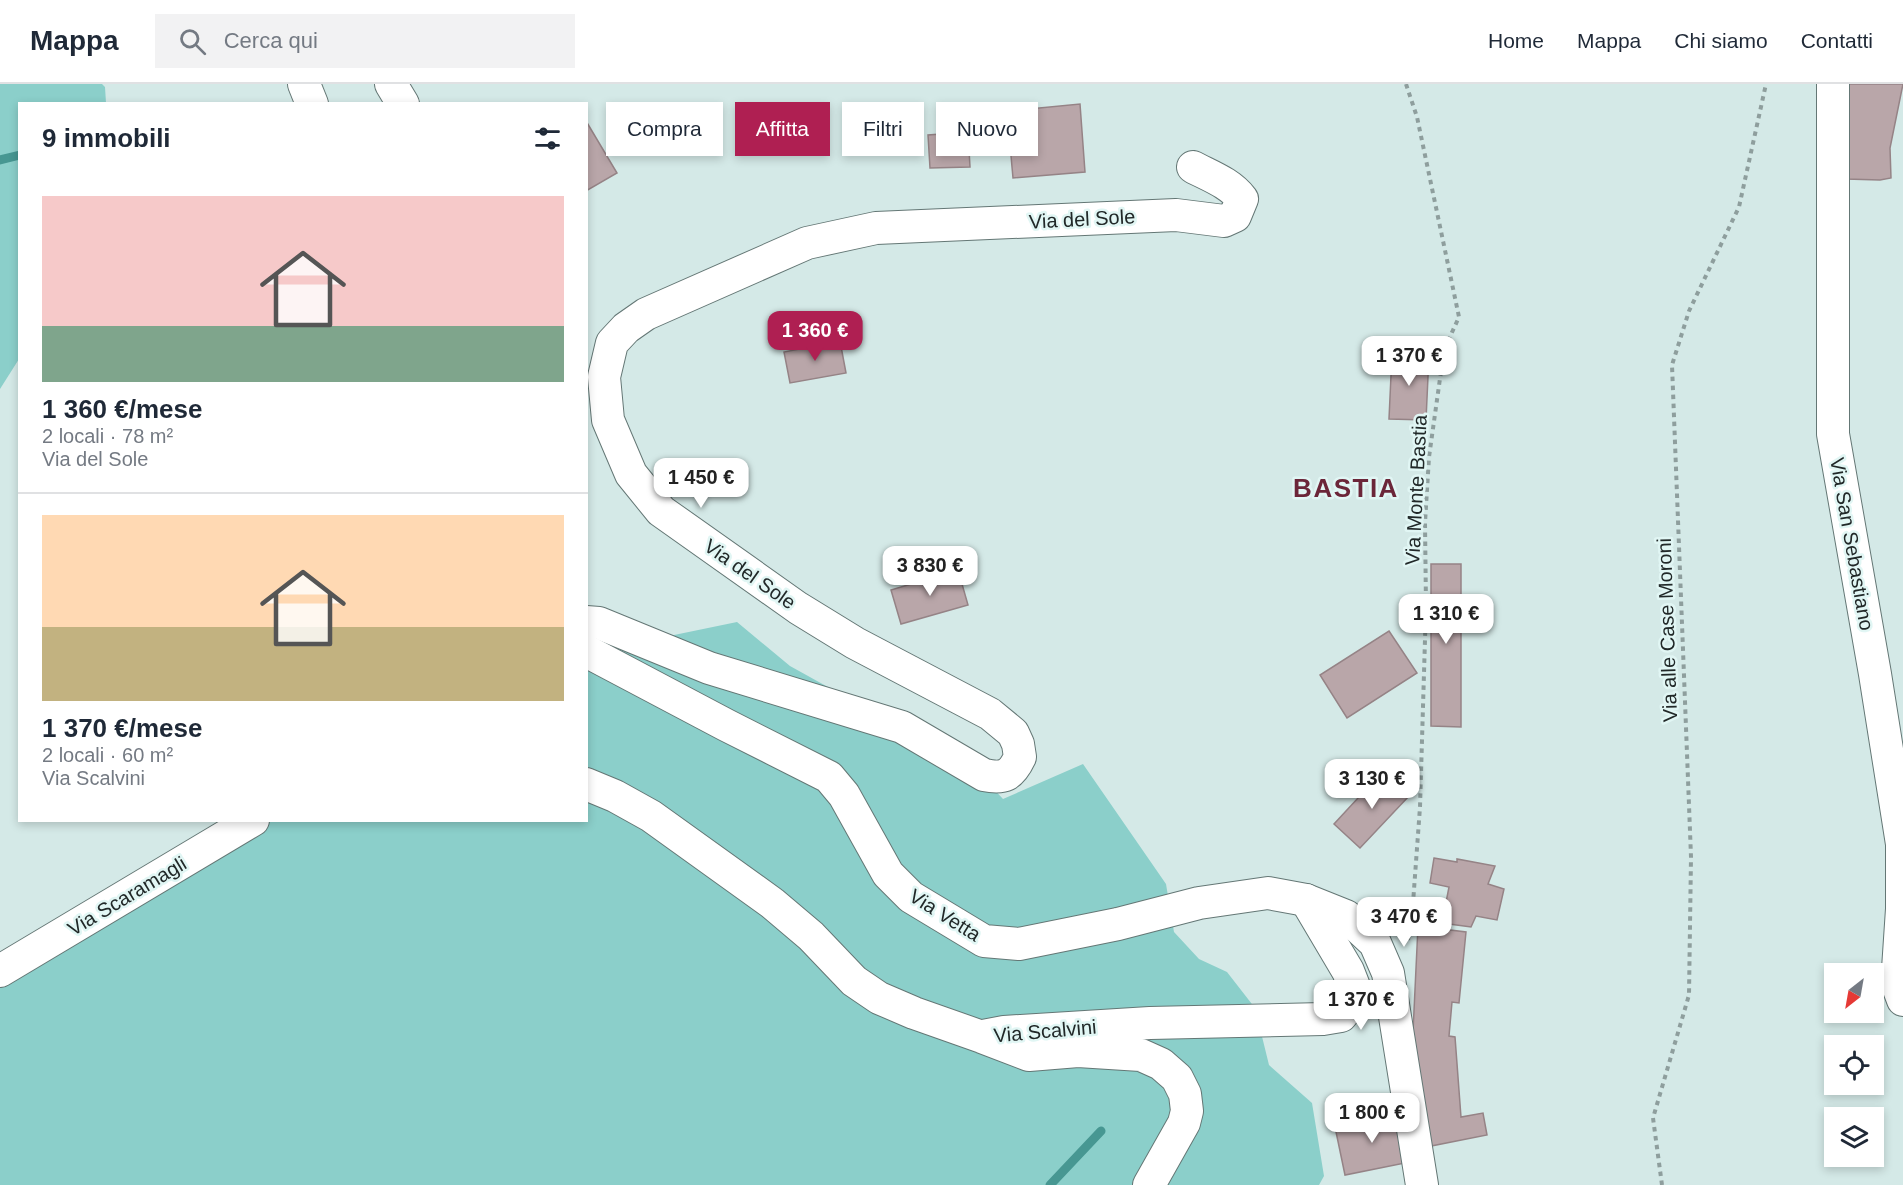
<!DOCTYPE html>
<html lang="it">
<head>
<meta charset="utf-8">
<style>
  :root { --surface:#fff; --page:#f2f2f3; --text:#1f2937; --muted:#747a83; --line:#e0e1e3; --accent:#af1f52 }
  body { margin:0; font-family:Arial,sans-serif; background:var(--page); color:var(--text); height:100vh; display:flex; flex-direction:column; font-size:22px; white-space:nowrap }
  * { box-sizing:border-box; margin:0 }
  p { font-size:20px; color:var(--muted) }
  .icon { flex:none; width:33px; height:33px; fill:none; stroke:currentColor; stroke-width:2; stroke-linecap:round; stroke-linejoin:round }
  .map { position:relative; flex:1; overflow:hidden }
  .panel { position:absolute; left:18px; top:18px; width:570px; height:720px; display:flex; flex-direction:column; background:var(--surface); border-radius:0px; box-shadow:0 3px 9px #0003 }
  .panel>* { flex:none }
  .hud { position:absolute; left:606px; top:18px; width:570px; height:54px; display:flex; gap:12px }
  .needle { width:39px; rotate:211deg }
  .controls { position:absolute; left:1824px; top:879px; display:grid; gap:12px }
  .controls a { display:grid; place-items:center; width:60px; height:60px; border-radius:0px; background:var(--surface); box-shadow:0 3px 9px #0003; font-size:30px }
  .price { position:absolute; translate:-50% -51px; padding:0 14px; border-radius:12px; background:#fff; color:#222; font-size:20px; line-height:39px; filter:drop-shadow(0 2px 3px #0008) }
  .price::after { content:''; position:absolute; left:50%; top:36px; width:18px; height:14px; margin-left:-9px; background:inherit; clip-path:polygon(0 0,100% 0,50% 100%) }
  .price.selected { background:var(--accent); color:#fff }
  ul { padding:0; list-style:none }
  li { display:grid; align-content:center; gap:12px; height:318px; padding:0 24px }
  li+li { border-top:2px solid var(--line) }
  li span { display:grid; place-items:center; height:186px; border-radius:0px; color:#555 }
  li>.icon { margin-inline-start:auto }
  span .icon { width:108px; height:108px; fill:#fffc; stroke-width:1 }
  li b { font-size:26px }
  h2 { display:flex; justify-content:space-between; align-items:center; height:72px; padding:0 24px; font-size:26px }
  .chip { padding:0 21px; border-radius:0px; background:var(--surface); box-shadow:0 3px 9px #0003; font-size:21px; line-height:54px }
  .chip.selected { background:var(--accent); color:#fff }
  header { display:flex; align-items:center; gap:36px; box-sizing:border-box; height:84px; padding:0 30px; background:var(--surface); border-bottom:2px solid var(--line) }
  header strong { font-size:28px }
  nav { display:flex; gap:33px; margin-inline-start:auto; font-size:21px }
  .search { width:420px; height:54px; background:var(--page); display:flex; align-items:center; gap:15px; box-sizing:border-box; padding:0 21px; border-radius:0px; color:var(--muted); font-size:22px }
  .map>svg:first-child { display:block }
  .green { fill:#8bcfca }
  .lines { fill:none; stroke-linecap:round; stroke-linejoin:round }
  .stream { stroke:#479792; stroke-width:9 }
  .building { fill:#b9a6a9; stroke:#958386; stroke-width:1.5 }
  .street-casing { stroke:#647775; stroke-width:34 }
  .path { stroke:#8e9e9d; stroke-width:4; stroke-dasharray:4.5 4.5; stroke-linecap:butt }
  .street { stroke:#fff; stroke-width:32 }
  .labels { text-anchor:middle; dominant-baseline:central; stroke-width:5; stroke-linejoin:round; paint-order:stroke }
  .street-label { font-size:20px; fill:#212828; stroke:#e1f6f4 }
  .district-label { font-size:26px; font-weight:bold; letter-spacing:1.5px; fill:#6b2639; stroke:#e1f6f4 }
</style>
</head>
<body>
<header>
<strong>Mappa</strong>
<div class="search"><svg class="icon" aria-label="search" viewBox="0 0 24 24"><circle cx="10" cy="10" r="6"/><path d="M15 15l6 6"/></svg>Cerca qui</div>
<nav><a>Home</a><a>Mappa</a><a>Chi siamo</a><a>Contatti</a></nav>
</header>
<div class="map">
<svg width="1903" height="1101" viewBox="0 0 1903 1101">
  <rect width="100%" height="100%" fill="#d4e9e7"/>
  <!-- green -->
  <g class="green">
    <polygon points="0,0 102,0 105,3 106,19 20,20 19,275 0,305"/>
    <polygon points="737,538 790,582 974,684 1003,715 1083,680 1166,800 1174,848 1199,875 1227,888 1255,924 1269,981 1312,1019 1324,1092 1319,1101 0,1101 0,894 257,737 586,736 587,569"/>
  </g>
  <g class="lines">
    <!-- stream -->
    <g class="stream">
      <polyline points="0,76 20,71"/>
      <polyline points="1050,1101 1101,1047"/>
    </g>
  </g>
  <!-- building -->
  <g class="building">
    <polygon points="1849,0 1903,0 1890,64 1891,94 1880,96 1846,95"/>
    <polygon points="1080,20 1085,88 1013,94 1007,27"/>
    <polygon points="586,37 617,89 586,107"/>
    <polygon points="968,48 970,83 930,84 928,51"/>
    <polygon points="840,257 846,289 790,299 784,268"/>
    <polygon points="1392,270 1429,271 1426,336 1389,335"/>
    <polygon points="1431,480 1461,480 1461,643 1431,642"/>
    <polygon points="958,486 968,521 901,540 891,506"/>
    <polygon points="1389,547 1417,589 1347,634 1320,591"/>
    <polygon points="1383,687 1409,712 1360,764 1334,740"/>
    <polygon points="1434,774 1457,778 1457,775 1495,782 1488,800 1504,805 1497,836 1476,832 1471,843 1442,839 1449,803 1430,799"/>
    <polygon points="1418,842 1466,848 1459,919 1452,918 1449,952 1455,953 1461,1033 1483,1029 1487,1051 1421,1064 1412,969"/>
    <polygon points="1399,1029 1410,1078 1345,1091 1335,1043"/>
  </g>
  <g class="lines">
    <!-- street casing -->
    <g class="street-casing">
      <g id="street">
        <polyline points="304,0 312,20"/>
        <polyline points="391,0 403,20"/>
        <polyline points="1833,0 1833,350 1875,590 1902,760 1902,825 1897,900 1903,916"/>
        <path d="M586,538L599,539L709,584L902,643L984,691C1004,695 1011,692 1020,673L1018,660L1013,649L990,630L855,559L798,524L661,427L631,390L608,336L604,293L612,259L626,244L646,230L807,159L876,144L1176,131L1224,137L1235,132L1242,115C1230,99 1210,92 1193,83"/>
        <polyline points="586,567 726,641 829,693 844,711 888,790 911,813 984,857 1019,860 1118,840 1199,819 1268,809 1306,816 1346,832 1375,859 1388,889 1422,1101"/>
        <polyline points="586,700 615,712 651,732 772,819 811,852 854,897 879,914 914,929 982,953 1029,971 1078,967 1141,971 1161,980 1177,994 1185,1010 1187,1027 1184,1039 1149,1101"/>
        <polyline points="0,887 253,736"/>
        <polyline points="983,952 1004,948 1150,939 1323,935 1341,932 1349,922 1355,905 1348,887 1306,816"/>
      </g>
    </g>
    <!-- path -->
    <g class="path">
      <polyline points="1406,0 1417,33 1459,233 1444,266 1429,373 1425,439 1426,522 1420,723 1412,833 1408,856"/>
      <polyline points="1662,1101 1653,1034 1689,911 1691,773 1672,281 1689,227 1739,123 1766,0"/>
    </g>
    <!-- street -->
    <use href="#street" class="street"/>
  </g>
  <g class="labels">
    <!-- street labels -->
    <g class="street-label">
      <text transform="translate(1082 135) rotate(-3)">Via del Sole</text>
      <text transform="translate(1416 406) rotate(-87)">Via Monte Bastia</text>
      <text transform="translate(1852 460) rotate(80)">Via San Sebastiano</text>
      <text transform="translate(750 490) rotate(35)">Via del Sole</text>
      <text transform="translate(1667 546) rotate(-92)">Via alle Case Moroni</text>
      <text transform="translate(127 812) rotate(-31)">Via Scaramagli</text>
      <text transform="translate(945 831) rotate(32)">Via Vetta</text>
      <text transform="translate(1045 947) rotate(-5)">Via Scalvini</text>
    </g>
    <!-- district labels -->
    <g class="district-label">
      <text x="1346" y="404">BASTIA</text>
    </g>
  </g>
</svg>
<div class="controls">
<a><svg class="needle" viewBox="-14 -14 28 28"><path d="M0-13l5 13h-10z" fill="#e53935"/><path d="M0 13l5-13h-10z" fill="#747a83"/></svg></a>
<a><svg class="icon" aria-label="locate" viewBox="0 0 24 24"><circle cx="12" cy="12" r="6"/><path d="M12 2v4M12 18v4M2 12h4M18 12h4"/></svg></a>
<a><svg class="icon" aria-label="layers" viewBox="0 0 24 24"><path d="M12 4l9 5-9 5-9-5zM3 14l9 5 9-5"/></svg></a>
</div>
<b class="price selected" style="left:815px;top:278px">1 360 €</b>
<b class="price" style="left:1409px;top:303px">1 370 €</b>
<b class="price" style="left:701px;top:425px">1 450 €</b>
<b class="price" style="left:930px;top:513px">3 830 €</b>
<b class="price" style="left:1446px;top:561px">1 310 €</b>
<b class="price" style="left:1372px;top:726px">3 130 €</b>
<b class="price" style="left:1404px;top:864px">3 470 €</b>
<b class="price" style="left:1361px;top:947px">1 370 €</b>
<b class="price" style="left:1372px;top:1060px">1 800 €</b>
<div class="hud">
<a class="chip">Compra</a>
<a class="chip selected">Affitta</a>
<a class="chip">Filtri</a>
<a class="chip">Nuovo</a>
</div>
<section class="panel">
<h2>9 immobili<svg class="icon" aria-label="filters" viewBox="0 0 24 24"><path d="M4 7h16M4 17h16"/><circle cx="9" cy="7" r="2"/><circle cx="15" cy="17" r="2"/></svg></h2>
<ul>
<li><span style="background:linear-gradient(#f6c9c9 70%,#7fa58c 0)"><svg class="icon" aria-label="home" viewBox="0 0 24 24"><path d="M3 11l9-7 9 7M6 9v11h12V9"/></svg></span><div><b>1 360 €/mese</b><p>2 locali · 78 m²</p><p>Via del Sole</p></div></li>
<li><span style="background:linear-gradient(#ffd9b3 60%,#c2b280 0)"><svg class="icon" aria-label="home" viewBox="0 0 24 24"><path d="M3 11l9-7 9 7M6 9v11h12V9"/></svg></span><div><b>1 370 €/mese</b><p>2 locali · 60 m²</p><p>Via Scalvini</p></div></li>
</ul>
</section>
</div>
</body>
</html>
